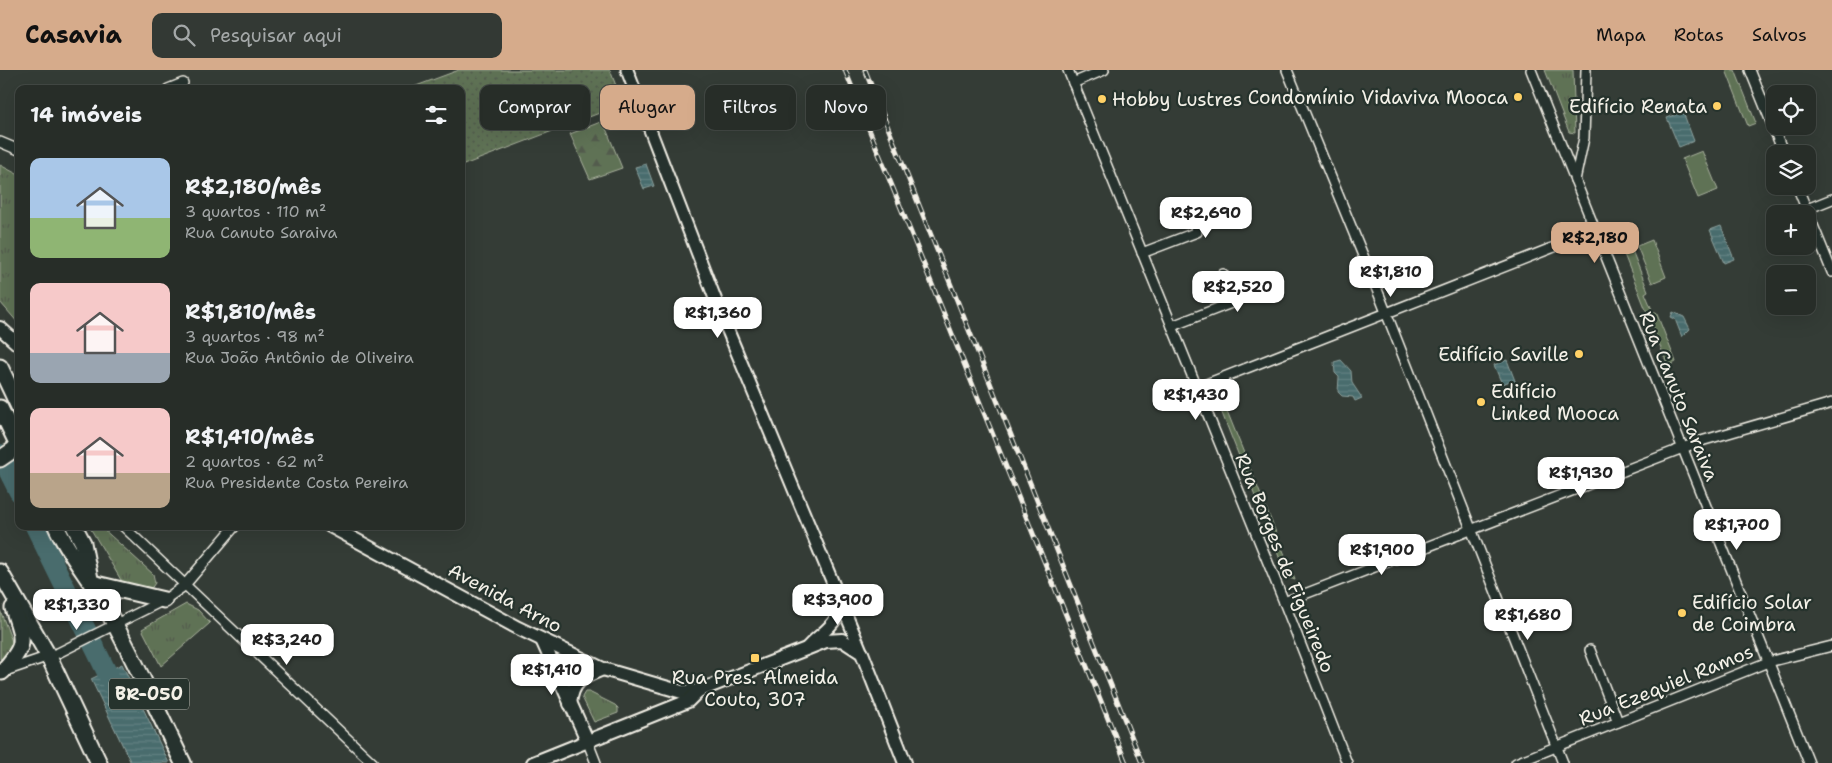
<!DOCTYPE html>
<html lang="pt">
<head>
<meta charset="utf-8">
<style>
  :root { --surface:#272d28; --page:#333934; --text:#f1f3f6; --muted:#a4a8a8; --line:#434945; --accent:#d6ab8b }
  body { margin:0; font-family:"Shantell Sans",sans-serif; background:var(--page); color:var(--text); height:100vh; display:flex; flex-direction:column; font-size:19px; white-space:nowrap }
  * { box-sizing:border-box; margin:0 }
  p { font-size:16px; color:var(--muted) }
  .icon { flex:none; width:28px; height:28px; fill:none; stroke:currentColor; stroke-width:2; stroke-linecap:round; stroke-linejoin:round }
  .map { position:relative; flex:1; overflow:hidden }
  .details { position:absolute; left:15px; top:15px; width:450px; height:445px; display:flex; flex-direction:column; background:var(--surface); border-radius:10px; box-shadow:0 5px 20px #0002,0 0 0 1px var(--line) }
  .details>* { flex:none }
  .guide { position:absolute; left:480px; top:15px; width:475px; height:45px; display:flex; gap:10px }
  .tools { position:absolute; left:1766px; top:15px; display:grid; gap:10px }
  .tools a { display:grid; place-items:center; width:50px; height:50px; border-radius:10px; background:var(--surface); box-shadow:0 5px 20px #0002,0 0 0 1px var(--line); font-size:25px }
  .price { position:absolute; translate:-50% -42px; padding:0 11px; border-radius:10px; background:#fff; color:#222; font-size:16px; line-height:32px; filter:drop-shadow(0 1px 2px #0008) }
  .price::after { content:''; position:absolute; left:50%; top:30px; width:15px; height:11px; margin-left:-8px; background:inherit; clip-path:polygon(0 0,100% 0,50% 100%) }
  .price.active { background:var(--accent); color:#111 }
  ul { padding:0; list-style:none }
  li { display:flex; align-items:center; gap:15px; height:125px; padding:0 15px }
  li span { display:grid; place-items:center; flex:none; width:140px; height:100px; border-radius:10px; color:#555 }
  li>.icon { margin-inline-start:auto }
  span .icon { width:60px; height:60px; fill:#fffc; stroke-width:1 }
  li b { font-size:21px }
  h2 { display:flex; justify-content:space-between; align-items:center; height:60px; padding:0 15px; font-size:21px }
  .tag { padding:0 18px; border-radius:10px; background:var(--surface); box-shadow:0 5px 20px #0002,0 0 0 1px var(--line); font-size:18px; line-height:45px }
  .tag.active { background:var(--accent); color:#111 }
  header { display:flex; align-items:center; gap:30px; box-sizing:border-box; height:70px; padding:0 25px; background:var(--accent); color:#111 }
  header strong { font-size:24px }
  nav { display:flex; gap:28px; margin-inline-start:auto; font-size:18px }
  .search { width:350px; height:45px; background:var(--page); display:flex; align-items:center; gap:12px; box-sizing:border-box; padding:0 18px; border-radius:10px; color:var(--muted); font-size:19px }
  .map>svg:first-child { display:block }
  .grass { fill:url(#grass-dots); stroke:#aab29e }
  .forest { fill:url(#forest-firs); stroke:#aab29e }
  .park { fill:url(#park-tufts); stroke:#aab29e }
  .garden { fill:#5f7255; stroke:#aab29e }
  .water { fill:url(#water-rules); stroke:#8da19e }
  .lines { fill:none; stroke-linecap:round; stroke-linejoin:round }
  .river { stroke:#486c6d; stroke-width:20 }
  .minor-casing { stroke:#f4f1e8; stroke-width:12 }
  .tertiary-casing { stroke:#f4f1e8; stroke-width:15 }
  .secondary-casing { stroke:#f4f1e8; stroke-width:16 }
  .primary-casing { stroke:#f4f1e8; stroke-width:19 }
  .trunk-casing { stroke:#f4f1e8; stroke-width:19 }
  .minor { stroke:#26332d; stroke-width:9 }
  .tertiary { stroke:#26332d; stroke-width:11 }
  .secondary { stroke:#26332d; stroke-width:12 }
  .primary { stroke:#26332d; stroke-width:15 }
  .trunk { stroke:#26332d; stroke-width:15 }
  .rail-casing { stroke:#f4f1e8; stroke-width:5 }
  .rail { stroke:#26332d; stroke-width:3; stroke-dasharray:9; stroke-linecap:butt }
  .poi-dot { fill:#ffd166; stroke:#26332d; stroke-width:2 }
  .labels { text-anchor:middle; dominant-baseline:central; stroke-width:4.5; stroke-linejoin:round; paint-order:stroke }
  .shield { fill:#26332d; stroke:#b6b8b0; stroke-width:1 }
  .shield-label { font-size:18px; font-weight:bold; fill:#f4f1e8 }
  .poi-label { font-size:19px; fill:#f4f1e8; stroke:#26332d; text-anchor:end }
  .street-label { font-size:19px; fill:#f4f1e8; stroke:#26332d }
</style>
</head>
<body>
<header>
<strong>Casavia</strong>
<div class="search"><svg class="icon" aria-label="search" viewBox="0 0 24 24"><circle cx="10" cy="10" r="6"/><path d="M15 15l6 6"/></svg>Pesquisar aqui</div>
<nav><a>Mapa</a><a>Rotas</a><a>Salvos</a></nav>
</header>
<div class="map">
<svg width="1832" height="693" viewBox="0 0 1832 693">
  <defs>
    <pattern id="grass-dots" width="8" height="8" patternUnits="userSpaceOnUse" patternTransform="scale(1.25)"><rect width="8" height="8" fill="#5f7255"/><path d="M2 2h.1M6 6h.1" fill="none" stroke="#535b4d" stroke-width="1.8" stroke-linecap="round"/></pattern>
    <pattern id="forest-firs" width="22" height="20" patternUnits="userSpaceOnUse" patternTransform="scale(1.25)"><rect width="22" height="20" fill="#5f7255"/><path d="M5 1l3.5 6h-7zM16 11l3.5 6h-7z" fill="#535b4d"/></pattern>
    <pattern id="park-tufts" width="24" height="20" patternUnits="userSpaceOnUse" patternTransform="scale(1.25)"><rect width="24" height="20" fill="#5f7255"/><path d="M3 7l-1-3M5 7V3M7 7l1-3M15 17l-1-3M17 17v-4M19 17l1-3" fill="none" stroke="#535b4d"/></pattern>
    <pattern id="water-rules" width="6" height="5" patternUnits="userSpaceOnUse" patternTransform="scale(1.25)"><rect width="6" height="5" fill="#486c6d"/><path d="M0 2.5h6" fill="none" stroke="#638182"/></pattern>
  </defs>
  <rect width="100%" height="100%" fill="#343c36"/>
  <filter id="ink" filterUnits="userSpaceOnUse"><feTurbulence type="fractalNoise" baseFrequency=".02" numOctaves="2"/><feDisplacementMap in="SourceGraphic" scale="10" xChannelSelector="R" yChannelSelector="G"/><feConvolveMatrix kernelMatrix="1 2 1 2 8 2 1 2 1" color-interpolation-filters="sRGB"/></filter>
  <g filter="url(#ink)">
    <!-- grass -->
    <polygon class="grass" points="459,0 610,0 623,34 461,96 461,19 408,19"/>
    <!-- forest -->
    <polygon class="forest" points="603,51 622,98 590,109 570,64"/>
    <!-- park -->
    <g class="park">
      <polygon points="1545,0 1573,0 1575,63 1569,62"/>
      <polygon points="0,95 19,105 19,254 0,232"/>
      <polygon points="89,456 100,456 153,504 155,513 150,520 124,515"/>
      <polygon points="186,534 198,540 210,553 161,596 142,559"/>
      <polygon points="0,540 13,574 8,586 0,589"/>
      <polygon points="589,622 615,635 618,638 618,643 594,652 582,627 585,622"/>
    </g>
    <!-- garden -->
    <g class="garden">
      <polygon points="1726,0 1735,0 1756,53 1748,56"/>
      <polygon points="1702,81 1718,120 1698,128 1682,89"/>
      <polygon points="1626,165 1648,221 1645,223 1653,242 1656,242 1676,292 1668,296 1618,169"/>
      <polygon points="1652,170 1666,207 1652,213 1637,176"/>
      <polygon points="1219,321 1295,510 1287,507 1216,328"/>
    </g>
    <!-- water -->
    <g class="water">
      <polygon points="1683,42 1694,71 1679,77 1667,48"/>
      <polygon points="646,94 654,116 644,119 635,97"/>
      <polygon points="1721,156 1734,189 1724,193 1710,160"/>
      <polygon points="1673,242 1684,247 1690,259 1682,267 1675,249 1671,247"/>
      <polygon points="1341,290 1351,301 1352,313 1362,328 1355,331 1353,327 1342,326 1338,322 1339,307 1335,303 1334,292"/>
      <polygon points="1507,290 1517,316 1513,317 1510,311 1502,314 1494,295"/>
      <polygon points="122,594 169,693 131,693 91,609"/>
    </g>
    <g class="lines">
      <!-- river -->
      <g class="river">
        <polyline points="0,384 19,422"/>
        <polyline points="35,456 118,625"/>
      </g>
      <!-- minor casing -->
      <g class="minor-casing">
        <g id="minor">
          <polyline points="1068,0 1284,532 1347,693"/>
          <polyline points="1287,0 1380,227 1563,693"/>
          <polyline points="1531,0 1809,693"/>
          <polyline points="1750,0 1784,84"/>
          <polyline points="1073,13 1104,0"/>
          <polyline points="168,19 183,13"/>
          <polyline points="0,72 19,80"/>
          <polyline points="1575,110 1584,68 1586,0"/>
          <polyline points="1797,116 1832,202"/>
          <polyline points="1807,139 1832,129"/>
          <polyline points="1142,183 1197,162 1193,149"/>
          <polyline points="1172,256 1234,232 1223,204"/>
          <polyline points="1196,318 1595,161"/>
          <polyline points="123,456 373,693"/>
          <polyline points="1284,532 1701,371 1832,333"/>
          <polyline points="1590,580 1618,652"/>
          <polyline points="5,601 58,583 164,530 184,516 235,456"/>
          <polyline points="587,670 596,693"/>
          <polyline points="1516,693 1768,592 1832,576"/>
        </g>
      </g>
      <!-- tertiary casing -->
      <g class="tertiary-casing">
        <g id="tertiary">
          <polyline points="627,0 721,244 862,583"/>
          <path d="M806,579C815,567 829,561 836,548L835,538L838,526"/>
        </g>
      </g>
      <!-- secondary casing -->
      <g class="secondary-casing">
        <g id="secondary">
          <polyline points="0,258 19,275"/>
          <polyline points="330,456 518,558 603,599 682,622 698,621"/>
          <polyline points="542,570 587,670"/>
          <path d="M570,634C572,611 583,607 603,599"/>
          <polyline points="533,693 688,631 698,621 806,579 826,571 842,570 862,583 905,693"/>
        </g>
      </g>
      <!-- primary casing -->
      <g class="primary-casing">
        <g id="primary">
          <polyline points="0,297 19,337"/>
          <polyline points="74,456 83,473 90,509"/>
        </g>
      </g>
      <!-- trunk casing -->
      <g class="trunk-casing">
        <g id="trunk">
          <polyline points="0,338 19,377"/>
          <polyline points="0,389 19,376"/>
          <path d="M56,456C69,485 89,507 104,534C133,586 157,640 183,693"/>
          <polyline points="0,502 49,587 99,693"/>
          <polyline points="92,513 164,530"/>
          <path d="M2,602C27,574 24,572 13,538"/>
        </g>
      </g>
      <!-- minor -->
      <use href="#minor" class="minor"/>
      <!-- tertiary -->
      <use href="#tertiary" class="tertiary"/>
      <!-- secondary -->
      <use href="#secondary" class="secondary"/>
      <!-- primary -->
      <use href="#primary" class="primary"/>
      <!-- trunk -->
      <use href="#trunk" class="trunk"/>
      <!-- rail casing -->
      <g class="rail-casing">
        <g id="rail">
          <polyline points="845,0 1126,693"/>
          <polyline points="865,0 1142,693"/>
        </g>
      </g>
      <!-- rail -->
      <use href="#rail" class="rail"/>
    </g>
  </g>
  <!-- markers -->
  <g class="poi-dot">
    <circle cx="1518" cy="27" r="5"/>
    <circle cx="1102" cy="29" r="5"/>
    <circle cx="1717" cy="36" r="5"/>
    <circle cx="1579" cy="284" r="5"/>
    <circle cx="1481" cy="332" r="5"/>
    <circle cx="1682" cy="543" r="5"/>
    <rect x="750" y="583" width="10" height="10" rx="2.5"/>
  </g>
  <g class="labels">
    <!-- shield labels -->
    <rect class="shield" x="109" y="608.5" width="80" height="31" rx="4"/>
    <g class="shield-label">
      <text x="149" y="624">BR-050</text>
    </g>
    <!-- poi labels -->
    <g class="poi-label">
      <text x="1508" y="27">Condomínio Vidaviva Mooca</text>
      <text x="1112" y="29" text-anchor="start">Hobby Lustres</text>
      <text x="1707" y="36">Edifício Renata</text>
      <text x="1569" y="284">Edifício Saville</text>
      <text x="1491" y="321" text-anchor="start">Edifício<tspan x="1491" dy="22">Linked Mooca</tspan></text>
      <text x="1692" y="532" text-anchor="start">Edifício Solar<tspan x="1692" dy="22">de Coimbra</tspan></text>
      <text x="755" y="607" text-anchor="middle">Rua Pres. Almeida<tspan x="755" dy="22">Couto, 307</tspan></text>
    </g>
    <!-- street labels -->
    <g class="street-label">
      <text transform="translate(1679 326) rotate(68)">Rua Canuto Saraiva</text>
      <text transform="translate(1285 493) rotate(68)">Rua Borges de Figueiredo</text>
      <text transform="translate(505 528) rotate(28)">Avenida Arno</text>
      <text transform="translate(1666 615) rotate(-22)">Rua Ezequiel Ramos</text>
    </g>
  </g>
</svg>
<div class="tools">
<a><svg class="icon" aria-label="locate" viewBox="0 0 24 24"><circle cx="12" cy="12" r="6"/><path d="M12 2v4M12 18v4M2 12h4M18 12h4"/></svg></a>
<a><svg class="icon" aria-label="layers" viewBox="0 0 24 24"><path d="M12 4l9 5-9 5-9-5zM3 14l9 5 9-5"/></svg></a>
<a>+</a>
<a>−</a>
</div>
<b class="price" style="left:1206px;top:169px">R$2,690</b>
<b class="price active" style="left:1595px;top:194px">R$2,180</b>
<b class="price" style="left:1391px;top:228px">R$1,810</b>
<b class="price" style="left:1238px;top:243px">R$2,520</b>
<b class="price" style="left:718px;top:269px">R$1,360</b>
<b class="price" style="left:1196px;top:351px">R$1,430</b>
<b class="price" style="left:1581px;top:429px">R$1,930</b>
<b class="price" style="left:1737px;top:481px">R$1,700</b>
<b class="price" style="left:1382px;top:506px">R$1,900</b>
<b class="price" style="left:838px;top:556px">R$3,900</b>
<b class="price" style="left:77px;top:561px">R$1,330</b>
<b class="price" style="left:1528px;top:571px">R$1,680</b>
<b class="price" style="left:287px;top:596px">R$3,240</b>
<b class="price" style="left:552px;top:626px">R$1,410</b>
<div class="guide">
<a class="tag">Comprar</a>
<a class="tag active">Alugar</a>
<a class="tag">Filtros</a>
<a class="tag">Novo</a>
</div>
<section class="details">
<h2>14 imóveis<svg class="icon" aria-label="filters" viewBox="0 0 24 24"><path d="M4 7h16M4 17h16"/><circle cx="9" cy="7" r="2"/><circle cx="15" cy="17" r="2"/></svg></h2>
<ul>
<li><span style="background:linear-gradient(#a9c7e8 60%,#8fb573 0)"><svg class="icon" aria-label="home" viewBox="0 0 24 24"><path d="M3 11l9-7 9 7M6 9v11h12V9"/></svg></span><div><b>R$2,180/mês</b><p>3 quartos · 110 m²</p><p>Rua Canuto Saraiva</p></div></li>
<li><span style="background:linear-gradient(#f6c9c9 70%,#9aa5b1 0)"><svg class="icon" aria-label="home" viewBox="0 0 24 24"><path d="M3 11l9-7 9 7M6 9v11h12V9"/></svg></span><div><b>R$1,810/mês</b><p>3 quartos · 98 m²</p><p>Rua João Antônio de Oliveira</p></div></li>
<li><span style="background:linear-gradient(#f6c9c9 65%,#b9a48a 0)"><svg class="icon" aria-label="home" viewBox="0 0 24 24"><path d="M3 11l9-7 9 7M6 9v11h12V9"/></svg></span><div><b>R$1,410/mês</b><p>2 quartos · 62 m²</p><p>Rua Presidente Costa Pereira</p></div></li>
</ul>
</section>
</div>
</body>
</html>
